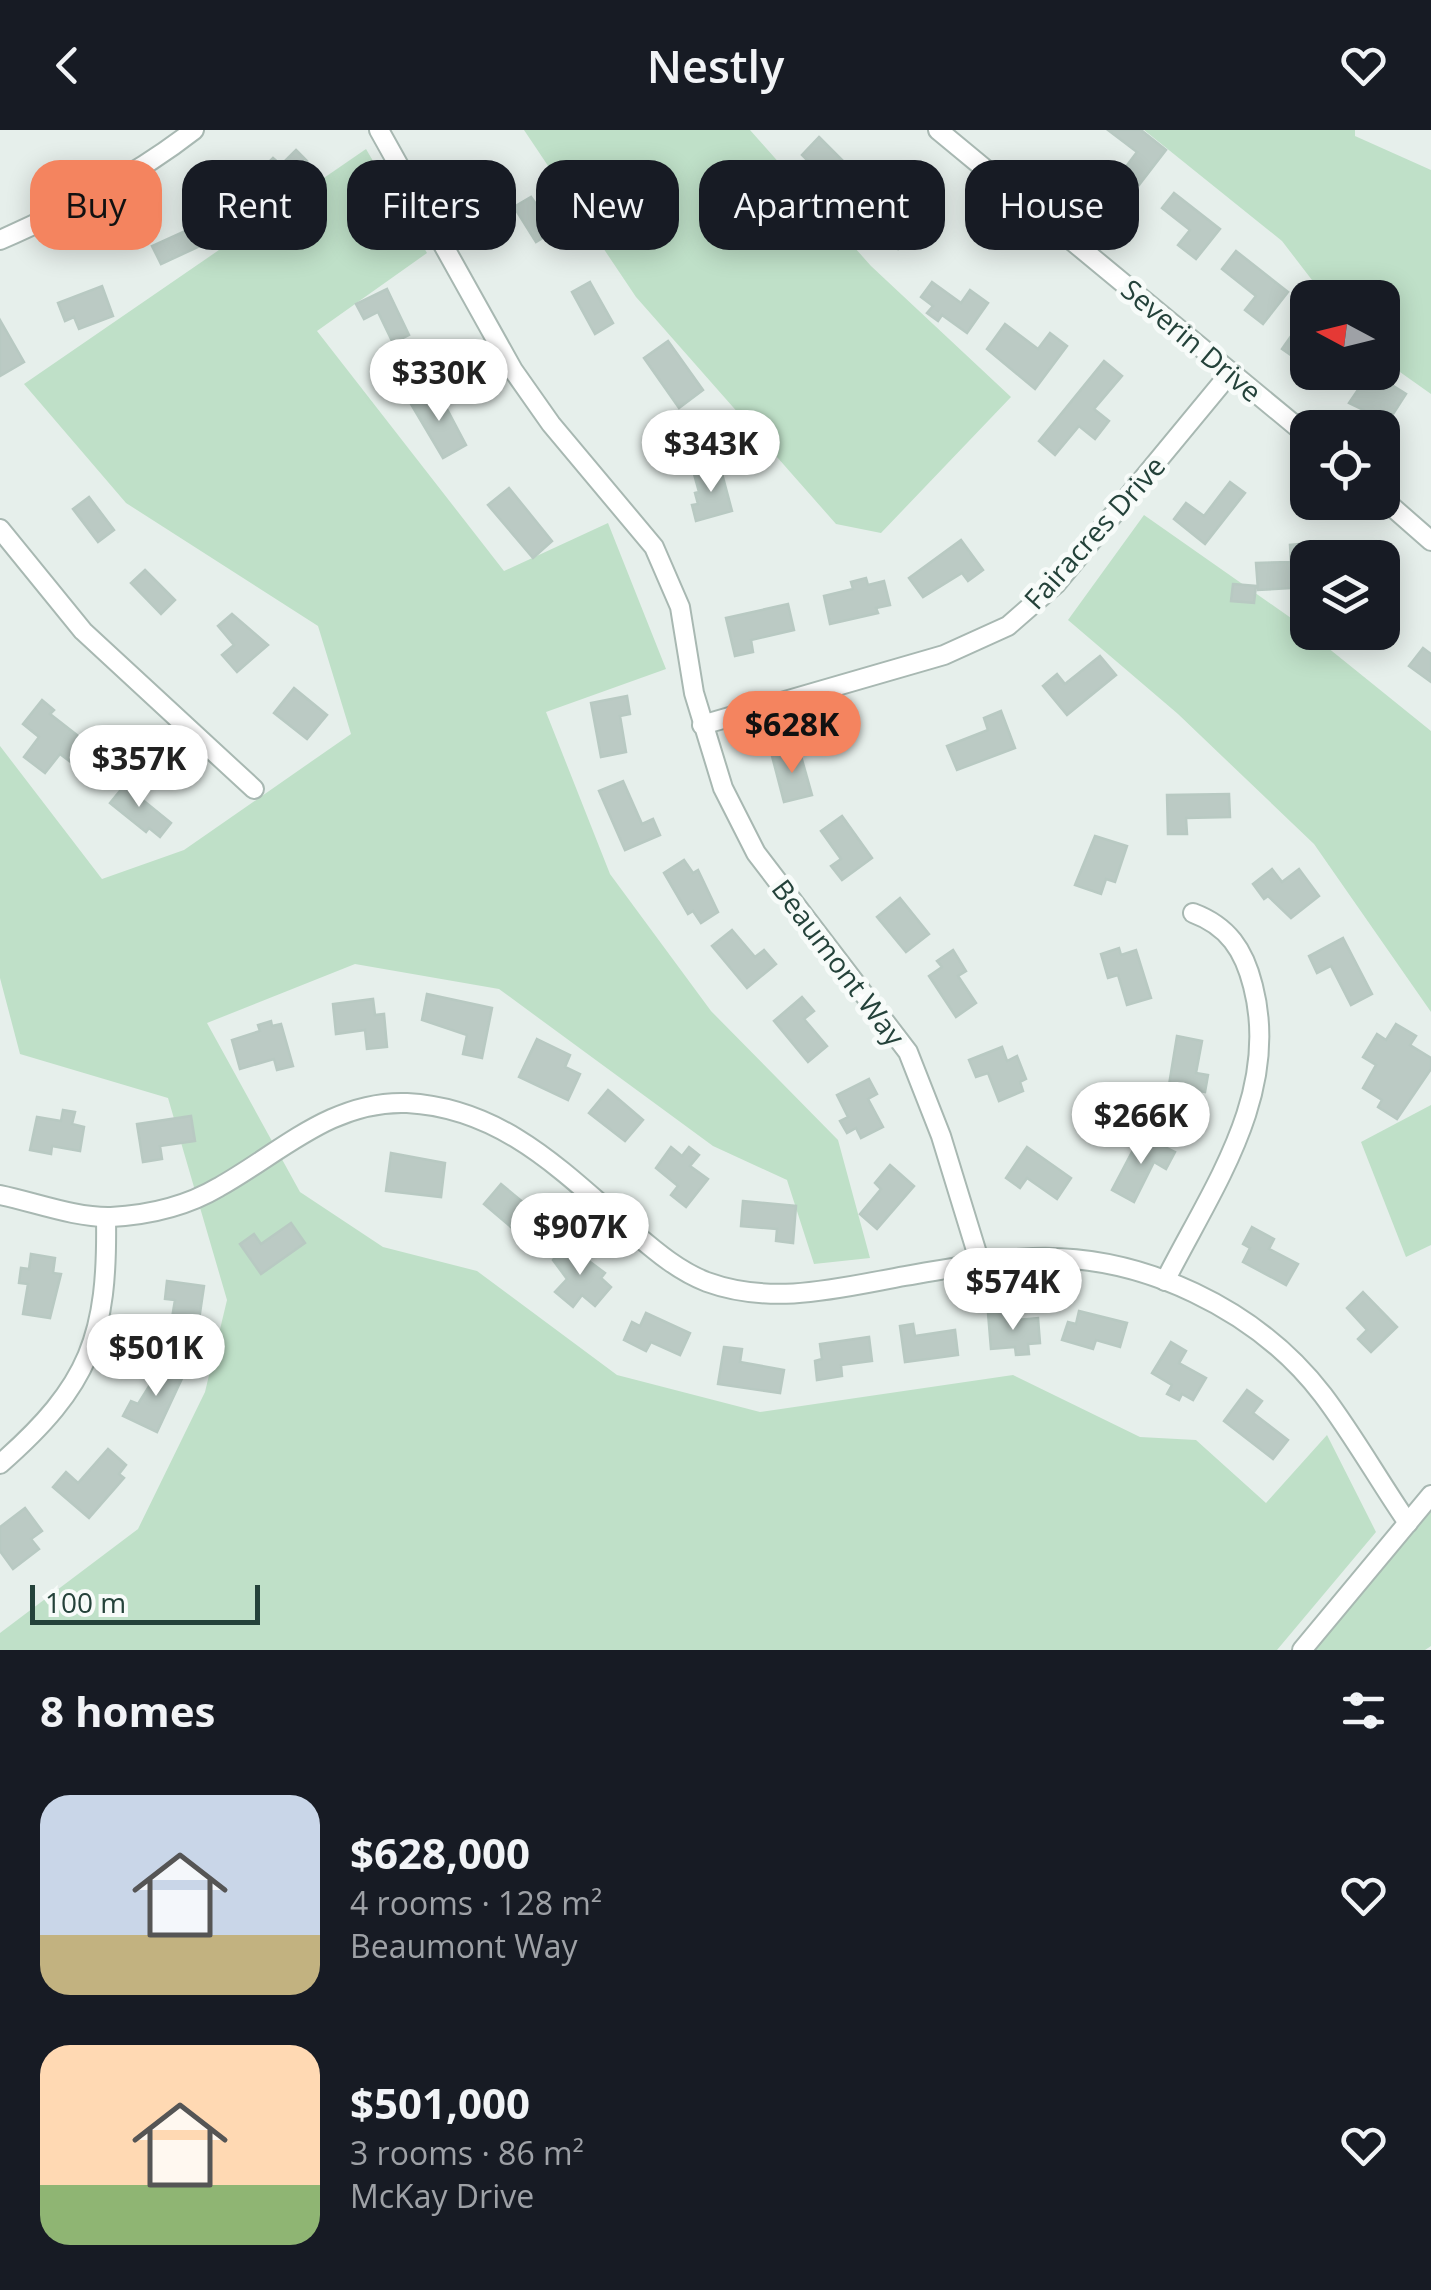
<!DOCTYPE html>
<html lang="en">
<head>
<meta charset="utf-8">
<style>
  :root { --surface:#171b24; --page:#20242c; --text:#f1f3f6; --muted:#9ea1a6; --accent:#f4845f }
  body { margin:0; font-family:"Open Sans",sans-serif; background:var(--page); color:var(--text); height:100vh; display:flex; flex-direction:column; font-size:38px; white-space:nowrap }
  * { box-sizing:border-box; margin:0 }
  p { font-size:32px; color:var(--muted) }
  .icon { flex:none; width:55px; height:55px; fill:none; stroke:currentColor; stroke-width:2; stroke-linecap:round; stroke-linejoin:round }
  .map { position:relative; height:1520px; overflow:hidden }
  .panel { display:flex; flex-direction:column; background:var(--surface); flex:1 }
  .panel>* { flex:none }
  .top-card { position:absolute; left:30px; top:30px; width:1372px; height:90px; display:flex; gap:20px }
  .needle { width:65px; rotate:277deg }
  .buttons { position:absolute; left:1290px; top:150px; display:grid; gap:20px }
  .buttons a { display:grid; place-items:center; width:110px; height:110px; border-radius:20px; background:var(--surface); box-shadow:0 5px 25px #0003; font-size:50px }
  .scale { position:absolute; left:30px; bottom:25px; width:230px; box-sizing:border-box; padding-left:10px; border:5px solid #24423a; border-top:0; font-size:28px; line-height:35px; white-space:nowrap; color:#24423a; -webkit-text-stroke:8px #f7fbf9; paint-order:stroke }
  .price { position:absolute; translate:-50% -85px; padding:0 22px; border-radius:35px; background:#fff; color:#222; font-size:32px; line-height:65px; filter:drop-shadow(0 2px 5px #0008) }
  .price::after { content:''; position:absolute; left:50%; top:60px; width:30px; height:22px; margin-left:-15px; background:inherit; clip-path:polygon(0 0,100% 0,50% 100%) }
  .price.on { background:var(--accent); color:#111 }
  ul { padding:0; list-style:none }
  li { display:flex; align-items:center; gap:30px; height:250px; padding:0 40px }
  li span { display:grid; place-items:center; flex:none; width:280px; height:200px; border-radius:30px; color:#555 }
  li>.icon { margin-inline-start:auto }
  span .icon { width:120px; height:120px; fill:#fffc; stroke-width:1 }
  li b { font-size:42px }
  h2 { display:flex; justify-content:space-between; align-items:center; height:120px; padding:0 40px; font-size:42px }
  .tag { padding:0 35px; border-radius:30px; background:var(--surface); box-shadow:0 5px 25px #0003; font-size:35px; line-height:90px }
  .tag.on { background:var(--accent); color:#111 }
  header { display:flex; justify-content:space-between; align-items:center; height:130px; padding:0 40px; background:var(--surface); font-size:45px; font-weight:600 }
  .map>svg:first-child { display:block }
  .green { fill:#bfe0c8 }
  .building { fill:#bbcac4; stroke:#b8c9c2; stroke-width:2.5 }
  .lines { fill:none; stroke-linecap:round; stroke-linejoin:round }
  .minor-casing { stroke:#a8b8b2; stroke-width:22 }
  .minor { stroke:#fff; stroke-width:18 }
  .labels { text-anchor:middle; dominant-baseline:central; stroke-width:10; stroke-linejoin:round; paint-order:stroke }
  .street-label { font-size:28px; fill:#24423a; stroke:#f7fbf9 }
</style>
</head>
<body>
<header><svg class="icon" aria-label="back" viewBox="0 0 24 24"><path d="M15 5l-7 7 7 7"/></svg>Nestly<svg class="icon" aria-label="heart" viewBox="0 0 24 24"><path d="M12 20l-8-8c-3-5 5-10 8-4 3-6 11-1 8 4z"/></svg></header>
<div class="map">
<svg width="1431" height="1520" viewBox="0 0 1431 1520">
  <rect width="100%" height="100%" fill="#e6efeb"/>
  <!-- green -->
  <g class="green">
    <polygon points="524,0 750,0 871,136 1011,267 881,403 836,394 636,167"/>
    <polygon points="1144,0 1355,0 1355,6 1431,40 1431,264 1383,230 1382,168 1325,167 1282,111"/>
    <polygon points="366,19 427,123 317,201 504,441 608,393 666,539 546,582 610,744 711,881 838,1010 870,1128 814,1134 787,1050 713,1016 499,859 355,834 207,893 300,1062 383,1117 477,1141 617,1245 760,1282 1013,1245 1140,1307 1196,1310 1266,1373 1327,1305 1376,1402 1277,1520 0,1520 0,1503 138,1399 205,1262 227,1170 168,968 20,924 0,848 0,616 102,749 184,720 351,604 318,496 126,373 24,254"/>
    <polygon points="1144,385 1291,488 1431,601 1431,882 1314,714 1178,584 1068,490"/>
    <polygon points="1431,975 1431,1115 1406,1127 1361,1012"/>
    <polygon points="1431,1382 1431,1516 1425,1520 1310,1520"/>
  </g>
  <!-- building -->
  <g class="building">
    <polygon points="1108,0 1141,0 1166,20 1139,55 1122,42 1137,22"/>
    <polygon points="819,7 850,38 832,55 802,25"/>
    <polygon points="296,20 307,31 258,82 238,63 273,28 281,35"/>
    <polygon points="1174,63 1220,99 1196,129 1178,115 1190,100 1162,78"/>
    <polygon points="531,67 536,74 544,69 554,85 545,91 552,102 536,112 514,77"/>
    <polygon points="878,78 910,104 898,119 865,94"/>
    <polygon points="203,93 211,111 161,134 152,116"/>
    <polygon points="1236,121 1288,162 1263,194 1245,180 1256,166 1222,139"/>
    <polygon points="590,152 613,193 595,204 572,162"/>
    <polygon points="932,152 961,173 970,160 988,173 967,203 942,185 938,191 927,183 933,176 921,167"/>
    <polygon points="102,156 113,186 79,199 74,187 65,191 58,173"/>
    <polygon points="387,159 409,205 393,213 378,182 364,189 356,174"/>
    <polygon points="1308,182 1308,216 1298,230 1282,219"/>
    <polygon points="0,190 24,232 0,246"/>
    <polygon points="1005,194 1038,219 1050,203 1067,216 1035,259 987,219"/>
    <polygon points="668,211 703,260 679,278 644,228"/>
    <polygon points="1104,231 1122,246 1094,279 1109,291 1095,309 1079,296 1055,325 1039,311"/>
    <polygon points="1366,248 1383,259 1387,252 1406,264 1388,292 1349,273"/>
    <polygon points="438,262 466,315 443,328 411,274"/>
    <polygon points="720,336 732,381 696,391 692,375 698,374 695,363 699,362 694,344"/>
    <polygon points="1230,352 1245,363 1205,414 1174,389 1186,373 1204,386"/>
    <polygon points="509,358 552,411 533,428 488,375"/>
    <polygon points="89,367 114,400 98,412 73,379"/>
    <polygon points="961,410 983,440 968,451 962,443 923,467 909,448"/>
    <polygon points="1311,413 1308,457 1258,460 1256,433 1291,432 1290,415"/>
    <polygon points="145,440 175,470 161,484 131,453"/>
    <polygon points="866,448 868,455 884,451 890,475 876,478 878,483 830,494 824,466 853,459 851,452"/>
    <polygon points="1233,454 1256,456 1254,473 1231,471"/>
    <polygon points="788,474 794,500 751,510 753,522 735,526 726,488"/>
    <polygon points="232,484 268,515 237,542 222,525 234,515 218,496"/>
    <polygon points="1423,518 1431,524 1431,552 1409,536"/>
    <polygon points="1100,526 1116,545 1067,585 1043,556 1057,544 1065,554"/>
    <polygon points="294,558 327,585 307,609 274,583"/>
    <polygon points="627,566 630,584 620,586 626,622 601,627 591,573"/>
    <polygon points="42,570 54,580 50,584 91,616 76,636 60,624 45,643 24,627 39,607 23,594"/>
    <polygon points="1001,581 1015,618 957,640 947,616 988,600 984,588"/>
    <polygon points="799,619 812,665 784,672 772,626"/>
    <polygon points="128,651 143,663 139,667 171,693 160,707 149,698 146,702 110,673"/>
    <polygon points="623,651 642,694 653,689 660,705 625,720 599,661"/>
    <polygon points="1229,664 1230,687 1186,688 1187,704 1168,704 1167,665"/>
    <polygon points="842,686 872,728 842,750 831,736 841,729 821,701"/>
    <polygon points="1095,706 1127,716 1115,752 1106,749 1101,764 1075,755"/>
    <polygon points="684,730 693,743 698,740 718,782 701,793 693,781 688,784 664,743"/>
    <polygon points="1272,739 1282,752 1299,739 1319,766 1291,788 1268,766 1264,769 1253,754"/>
    <polygon points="900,768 929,804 906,822 877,787"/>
    <polygon points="732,800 755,827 764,820 776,834 747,858 712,816"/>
    <polygon points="1343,808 1372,864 1351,875 1331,836 1317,843 1309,826"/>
    <polygon points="1119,818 1121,825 1136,820 1151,868 1127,875 1118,845 1108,848 1101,824"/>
    <polygon points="953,820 966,841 958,846 976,873 956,887 929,846 942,837 937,831"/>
    <polygon points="427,864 492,878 482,928 463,924 467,905 422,890"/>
    <polygon points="802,867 814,881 804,889 827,916 808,932 774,891"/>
    <polygon points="373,869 375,885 384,884 387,917 367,919 365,900 336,904 333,874"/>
    <polygon points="271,891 272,896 281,894 293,936 277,940 274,929 240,939 232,910 260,901 258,895"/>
    <polygon points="1396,894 1416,906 1410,915 1431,928 1431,939 1397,989 1378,977 1382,970 1363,958 1376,935 1363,927 1377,904 1386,910"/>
    <polygon points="1177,906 1202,911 1196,943 1208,945 1205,962 1169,955"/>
    <polygon points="537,909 570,925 565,937 580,944 568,970 519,947"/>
    <polygon points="1002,917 1007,931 1017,926 1026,949 1020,952 1023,961 999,971 988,943 976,947 969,930"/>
    <polygon points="869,949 877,964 868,969 883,997 861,1008 856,998 847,1003 840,991 848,987 837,965"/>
    <polygon points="608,960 643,990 625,1011 589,983"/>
    <polygon points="63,980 75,982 72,994 84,997 80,1021 52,1016 51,1024 30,1020 37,987 61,991"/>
    <polygon points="191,986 195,1011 160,1016 162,1029 143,1032 137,994"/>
    <polygon points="1141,1005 1175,1022 1166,1039 1154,1032 1134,1072 1112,1060"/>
    <polygon points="671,1017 682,1026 689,1017 699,1025 690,1036 708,1049 686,1077 671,1065 678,1056 656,1038"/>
    <polygon points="1027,1017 1071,1048 1057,1069 1027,1048 1020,1058 1006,1048"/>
    <polygon points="391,1023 445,1033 441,1067 386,1061"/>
    <polygon points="890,1035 914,1056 877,1099 860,1084 881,1059 875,1053"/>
    <polygon points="501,1054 542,1088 525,1109 484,1074"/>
    <polygon points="743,1071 796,1076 793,1113 776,1111 777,1099 741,1096"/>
    <polygon points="291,1093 305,1113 261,1144 240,1114 254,1104 261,1114"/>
    <polygon points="1252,1097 1274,1109 1269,1119 1298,1134 1286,1155 1243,1132 1250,1118 1243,1114"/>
    <polygon points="566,1114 605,1143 601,1148 611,1157 595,1176 582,1165 573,1177 555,1162 567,1149 553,1130"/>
    <polygon points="31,1124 55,1128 53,1143 61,1144 50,1188 23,1184 28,1154 19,1153 21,1138 29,1139"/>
    <polygon points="167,1151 204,1156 196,1210 169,1206 175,1170 165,1169"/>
    <polygon points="1363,1162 1397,1197 1371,1222 1358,1209 1367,1200 1347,1178"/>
    <polygon points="1079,1181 1127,1193 1120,1217 1096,1210 1093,1219 1062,1210 1068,1192 1076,1194"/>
    <polygon points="1005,1182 1006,1191 1038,1188 1040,1213 1028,1214 1029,1224 1016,1225 1015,1217 991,1219 988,1183"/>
    <polygon points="646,1183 690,1203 680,1225 651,1212 646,1221 624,1210 632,1192 640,1196"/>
    <polygon points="913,1194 915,1206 955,1200 958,1225 905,1232 900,1196"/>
    <polygon points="869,1207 872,1231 841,1235 842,1246 817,1250 815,1231 822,1229 820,1214"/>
    <polygon points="1171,1212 1186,1221 1179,1233 1206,1248 1193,1270 1182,1264 1179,1270 1167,1264 1172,1255 1152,1243"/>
    <polygon points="724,1217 742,1219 740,1232 784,1240 780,1263 718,1254"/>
    <polygon points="163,1234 184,1244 157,1302 123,1286 131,1271 138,1274"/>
    <polygon points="1247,1260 1262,1271 1253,1283 1288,1310 1273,1329 1224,1291"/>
    <polygon points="108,1319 126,1335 119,1344 124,1348 89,1388 53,1357 66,1342 78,1353"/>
    <polygon points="25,1378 42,1401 31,1409 39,1419 13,1439 0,1421 0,1397"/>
  </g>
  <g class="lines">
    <!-- minor casing -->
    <g class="minor-casing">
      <g id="minor">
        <polyline points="379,0 513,240 551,294 654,417 680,477 694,563 723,658 756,723 908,922 941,1006 980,1133"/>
        <polyline points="938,0 1308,306"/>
        <path d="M0,110C68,80 135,46 194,0"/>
        <polyline points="1382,368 1431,411"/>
        <polyline points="0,399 83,501 254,659"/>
        <polyline points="702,595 944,525 1008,496 1056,454 1231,242"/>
        <path d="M0,1065C34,1072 76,1088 111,1087C148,1085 187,1076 219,1057C280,1023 332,970 407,973C501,978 560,1039 627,1097C652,1118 676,1140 707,1152C773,1176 839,1158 905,1146C948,1139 990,1130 1033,1128C1142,1124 1257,1179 1323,1265C1354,1306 1379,1351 1408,1393"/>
        <path d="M1165,1151C1212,1058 1281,964 1253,856C1244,820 1228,796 1193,783"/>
        <path d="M0,1334C90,1255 108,1206 106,1087"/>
        <polyline points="1302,1520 1431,1365"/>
      </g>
    </g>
    <!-- minor -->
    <use href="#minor" class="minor"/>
  </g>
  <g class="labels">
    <!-- street labels -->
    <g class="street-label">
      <text transform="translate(1192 210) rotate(40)">Severin Drive</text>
      <text transform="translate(1094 402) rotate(-48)">Fairacres Drive</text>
      <text transform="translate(839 832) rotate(53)">Beaumont Way</text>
    </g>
  </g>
</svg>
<div class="buttons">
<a><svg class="needle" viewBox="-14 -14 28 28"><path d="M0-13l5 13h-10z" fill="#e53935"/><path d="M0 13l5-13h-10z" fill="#9ea1a6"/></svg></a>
<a><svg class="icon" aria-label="locate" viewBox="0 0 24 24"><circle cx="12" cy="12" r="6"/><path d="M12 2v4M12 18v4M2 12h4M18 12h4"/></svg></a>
<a><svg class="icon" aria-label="layers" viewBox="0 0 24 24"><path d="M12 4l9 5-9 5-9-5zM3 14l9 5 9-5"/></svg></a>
</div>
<div class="scale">100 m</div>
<b class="price" style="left:439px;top:294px">$330K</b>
<b class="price" style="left:711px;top:365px">$343K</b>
<b class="price on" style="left:792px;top:646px">$628K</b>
<b class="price" style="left:139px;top:680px">$357K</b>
<b class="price" style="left:1141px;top:1037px">$266K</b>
<b class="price" style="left:580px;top:1148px">$907K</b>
<b class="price" style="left:1013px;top:1203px">$574K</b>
<b class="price" style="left:156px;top:1269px">$501K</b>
<div class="top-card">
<a class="tag on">Buy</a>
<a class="tag">Rent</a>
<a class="tag">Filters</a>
<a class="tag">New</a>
<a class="tag">Apartment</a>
<a class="tag">House</a>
</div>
</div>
<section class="panel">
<h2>8 homes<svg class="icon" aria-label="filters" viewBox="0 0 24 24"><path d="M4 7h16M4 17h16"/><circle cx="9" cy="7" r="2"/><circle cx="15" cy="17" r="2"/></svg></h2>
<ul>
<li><span style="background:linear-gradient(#c9d6e8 70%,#c2b280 0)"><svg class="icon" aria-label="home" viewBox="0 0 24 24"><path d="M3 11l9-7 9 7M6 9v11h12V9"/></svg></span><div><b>$628,000</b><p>4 rooms · 128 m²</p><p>Beaumont Way</p></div><svg class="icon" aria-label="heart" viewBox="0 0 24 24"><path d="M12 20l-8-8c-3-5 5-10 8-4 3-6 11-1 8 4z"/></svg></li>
<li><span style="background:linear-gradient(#ffd9b3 70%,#8fb573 0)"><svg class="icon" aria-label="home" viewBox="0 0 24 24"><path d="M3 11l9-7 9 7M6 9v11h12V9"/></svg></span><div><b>$501,000</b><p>3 rooms · 86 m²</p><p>McKay Drive</p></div><svg class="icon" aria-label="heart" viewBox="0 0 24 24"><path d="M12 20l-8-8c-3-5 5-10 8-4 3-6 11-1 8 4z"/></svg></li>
</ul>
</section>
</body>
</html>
